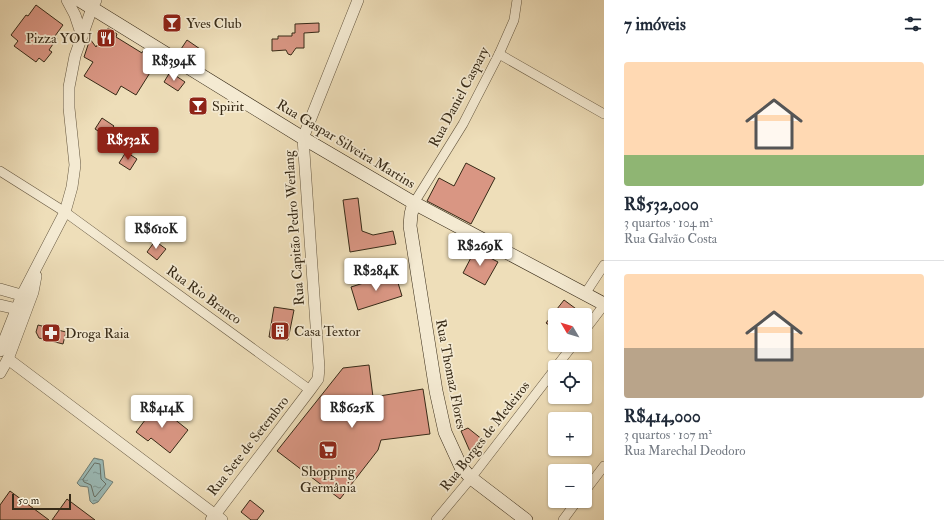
<!DOCTYPE html>
<html lang="pt">
<head>
<meta charset="utf-8">
<style>
  :root { --surface:#fff; --page:#f6f6f7; --text:#1f2937; --muted:#747a83; --line:#e0e1e3; --accent:#8f2418 }
  body { margin:0; font-family:"IM FELL Double Pica",serif; background:var(--page); color:var(--text); height:100vh; display:flex; flex-direction:column; font-size:15px; white-space:nowrap }
  * { box-sizing:border-box; margin:0 }
  p { font-size:13px; color:var(--muted) }
  .icon { flex:none; width:22px; height:22px; fill:none; stroke:currentColor; stroke-width:2; stroke-linecap:round; stroke-linejoin:round }
  .map { position:relative; flex:1; overflow:hidden }
  .side { display:flex; flex-direction:column; background:var(--surface); width:340px }
  .side>* { flex:none }
  .needle { width:26px; rotate:308deg }
  .controls { position:absolute; left:548px; top:308px; display:grid; gap:8px }
  .controls a { display:grid; place-items:center; width:44px; height:44px; border-radius:4px; background:var(--surface); box-shadow:0 1px 3px #0004; font-size:20px }
  .scale { position:absolute; left:12px; bottom:10px; width:59px; box-sizing:border-box; padding-left:4px; border:2px solid #372a17; border-top:0; font-size:11px; line-height:14px; white-space:nowrap; color:#372a17; -webkit-text-stroke:3px #f4ead2; paint-order:stroke }
  .price { position:absolute; translate:-50% -34px; padding:0 9px; border-radius:4px; background:#fff; color:#222; font-size:13px; line-height:26px; filter:drop-shadow(0 1px 2px #0008) }
  .price::after { content:''; position:absolute; left:50%; top:24px; width:12px; height:9px; margin-left:-6px; background:inherit; clip-path:polygon(0 0,100% 0,50% 100%) }
  .price.on { background:var(--accent); color:#fff }
  ul { padding:0; list-style:none }
  li { display:grid; align-content:center; gap:8px; height:212px; padding:0 20px }
  li+li { border-top:1px solid var(--line) }
  li span { display:grid; place-items:center; height:124px; border-radius:4px; color:#555 }
  li>.icon { margin-inline-start:auto }
  span .icon { width:72px; height:72px; fill:#fffc; stroke-width:1 }
  li b { font-size:17px }
  h2 { display:flex; justify-content:space-between; align-items:center; height:48px; padding:0 20px; font-size:17px }
  main { display:flex; flex:1; min-height:0 }
  .map>svg:first-child { display:block }
  .water { fill:url(#water-ripples); stroke:#748177 }
  .lines { fill:none; stroke-linecap:round; stroke-linejoin:round }
  .shore { stroke:#6a7267; stroke-width:1 }
  .building { fill:#d99683; stroke:#372a17 }
  .minor-casing { stroke:#655740; stroke-width:10 }
  .tertiary-casing { stroke:#655740; stroke-width:12 }
  .secondary-casing { stroke:#372a17; stroke-width:14 }
  .minor { stroke:#f4ead2; stroke-width:9 }
  .tertiary { stroke:#f4ead2; stroke-width:11 }
  .secondary { stroke:#f4ead2; stroke-width:13 }
  .labels { text-anchor:middle; dominant-baseline:central; stroke-width:3.5; stroke-linejoin:round; paint-order:stroke }
  .poi-label { font-size:14px; fill:#372a17; stroke:#f4ead2; text-anchor:start }
  .street-label { font-size:14px; fill:#372a17; stroke:#f4ead2 }
</style>
</head>
<body>
<main>
<div class="map">
<svg width="604" height="520" viewBox="0 0 604 520">
  <defs>
    <pattern id="water-ripples" width="26" height="14" patternUnits="userSpaceOnUse"><rect width="26" height="14" fill="#9cbbb7"/><path d="M2 4q2-2 4 0t4 0M15 11q2-2 4 0t4 0" fill="none" stroke="#809894"/></pattern>
  </defs>
  <rect width="100%" height="100%" fill="#eedeb9"/>
  <filter id="stains"><feTurbulence type="fractalNoise" baseFrequency=".005" numOctaves="4"/><feColorMatrix values="0 0 0 0 .2 0 0 0 0 .09 0 0 0 0 .02 0 0 0 .5 -.17"/></filter>
  <radialGradient id="worn" r=".72"><stop offset=".6" stop-color="#630" stop-opacity="0"/><stop offset="1" stop-color="#630" stop-opacity=".3"/></radialGradient>
  <!-- water -->
  <polygon class="water" points="94,458 103,460 105,478 113,482 98,502 93,504 90,501 88,487 80,486 77,483"/>
  <g class="lines">
    <!-- shore -->
    <polygon class="shore" points="95,463 100,464 101,479 106,484 95,497 94,496 91,485 84,482 83,480"/>
  </g>
  <!-- building -->
  <g class="building">
    <polygon points="36,5 63,25 55,36 57,38 49,50 52,52 44,62 39,58 36,62 14,46 18,41 11,35 26,15 28,16"/>
    <polygon points="319,23 319,32 304,33 304,48 296,48 291,55 288,54 286,50 272,51 272,39 278,39 278,36 292,36 292,33 295,33 295,24"/>
    <polygon points="108,28 117,34 116,37 142,53 143,51 158,60 136,95 121,86 116,95 84,76 93,62 84,57 90,39 96,47"/>
    <polygon points="187,40 203,51 195,62 179,52"/>
    <polygon points="170,72 185,82 178,91 164,82"/>
    <polygon points="102,118 114,126 106,136 95,129"/>
    <polygon points="126,152 137,159 130,170 119,163"/>
    <polygon points="466,163 495,178 471,224 427,201 439,178 454,186"/>
    <polygon points="358,198 362,231 373,235 393,231 396,244 350,252 343,200"/>
    <polygon points="155,241 166,249 157,260 147,252"/>
    <polygon points="475,250 498,262 485,285 463,273"/>
    <polygon points="395,273 402,296 358,310 351,287"/>
    <polygon points="564,300 579,311 575,315 555,315 555,329 546,323"/>
    <polygon points="274,307 294,310 288,340 269,337"/>
    <polygon points="38,325 66,332 63,344 39,338 36,332"/>
    <polygon points="369,365 373,397 423,389 430,434 381,440 378,450 340,499 277,451 343,368"/>
    <polygon points="158,403 170,412 168,414 188,430 170,453 151,438 148,441 136,432"/>
    <polygon points="468,428 483,440 472,456 461,431"/>
    <polygon points="10,491 49,520 0,520 0,505"/>
    <polygon points="67,499 95,520 52,520"/>
    <polygon points="250,500 264,511 257,520 251,520 241,512"/>
  </g>
  <g class="lines">
    <!-- minor casing -->
    <g class="minor-casing">
      <g id="minor">
        <polyline points="499,54 604,114"/>
        <polyline points="0,171 65,212 310,390"/>
        <polyline points="414,203 463,124 499,54 514,20 517,0"/>
        <polyline points="585,294 604,265"/>
        <polyline points="585,330 604,305"/>
        <polyline points="556,367 573,345"/>
        <polyline points="585,491 604,466"/>
        <polyline points="436,520 471,478 555,369"/>
        <polyline points="563,520 577,501"/>
      </g>
    </g>
    <!-- tertiary casing -->
    <g class="tertiary-casing">
      <g id="tertiary">
        <polyline points="67,0 75,15 82,36"/>
        <polyline points="0,289 28,297"/>
        <polyline points="0,305 17,309"/>
        <polyline points="0,351 22,295 65,212 72,187 75,165 69,108 69,87 75,56 92,8 96,0"/>
        <polyline points="8,359 222,520"/>
        <polyline points="0,373 8,359 33,292 36,276"/>
        <polyline points="211,520 310,390 318,379 319,368 303,138 358,0"/>
      </g>
    </g>
    <!-- secondary casing -->
    <g class="secondary-casing">
      <g id="secondary">
        <polyline points="79,0 303,138 414,203 604,304"/>
        <polyline points="414,203 411,214 410,226 436,391 445,432 461,467 471,478 526,520"/>
      </g>
    </g>
    <!-- minor -->
    <use href="#minor" class="minor"/>
    <!-- tertiary -->
    <use href="#tertiary" class="tertiary"/>
    <!-- secondary -->
    <use href="#secondary" class="secondary"/>
  </g>
  <!-- icons -->
  <defs>
    <g id="bar-square" transform="scale(1)"><rect x="-9" y="-9" width="18" height="18" rx="4" fill="#8f2418" stroke="#f4ead2"/><path d="M-6-5H6L.8 .8V4.5H3.5V6h-7V4.5H-.8V.8Z" fill="#fff"/></g>
    <g id="restaurant-square" transform="scale(1)"><rect x="-9" y="-9" width="18" height="18" rx="4" fill="#8f2418" stroke="#f4ead2"/><path d="M-5-6h1v4h1v-4h1v4h1v-4h1v5L-1.5 .5V6h-2V.5L-5-1ZM5-6V6H3V1.5H1.5Q1.5-4 5-6Z" fill="#fff"/></g>
    <g id="building-square" transform="scale(1)"><rect x="-9" y="-9" width="18" height="18" rx="4" fill="#8f2418" stroke="#f4ead2"/><path d="M-4-6H4V6H1V3H-1V6H-4ZM-2.5-4.3h1.7v1.8h-1.7ZM.8-4.3h1.7v1.8H.8ZM-2.5-1h1.7V.8h-1.7ZM.8-1h1.7V.8H.8Z" fill="#fff"/></g>
    <g id="pharmacy-square" transform="scale(1)"><rect x="-9" y="-9" width="18" height="18" rx="4" fill="#8f2418" stroke="#f4ead2"/><path d="M-2-6h4v4h4v4h-4v4h-4v-4h-4v-4h4Z" fill="#fff"/></g>
    <g id="supermarket-square" transform="scale(1)"><rect x="-9" y="-9" width="18" height="18" rx="4" fill="#8f2418" stroke="#f4ead2"/><path d="M-6-5.5h2.5l.6 2H6L4.5 2H-2.5L-4.4-4H-6ZM-1.5 3.2a1.3 1.3 0 1 0 .1 0ZM3 3.2a1.3 1.3 0 1 0 .1 0Z" fill="#fff"/></g>
  </defs>
  <g fill-rule="evenodd">
    <use href="#bar-square" x="172" y="23"/>
    <use href="#restaurant-square" x="106" y="38"/>
    <use href="#bar-square" x="198" y="106"/>
    <use href="#building-square" x="280" y="331"/>
    <use href="#pharmacy-square" x="51" y="333"/>
    <use href="#supermarket-square" x="328" y="450"/>
  </g>
  <g class="labels">
    <!-- poi labels -->
    <g class="poi-label">
      <text x="186" y="23">Yves Club</text>
      <text x="92" y="38" text-anchor="end">Pizza YOU</text>
      <text x="212" y="106">Spirit</text>
      <text x="294" y="331">Casa Textor</text>
      <text x="65" y="333">Droga Raia</text>
      <text x="328" y="471" text-anchor="middle">Shopping<tspan x="328" dy="16">Germânia</tspan></text>
    </g>
    <!-- street labels -->
    <g class="street-label">
      <text transform="translate(459 97) rotate(-62)">Rua Daniel Caspary</text>
      <text transform="translate(346 144) rotate(31)">Rua Gaspar Silveira Martins</text>
      <text transform="translate(294 228) rotate(-94)">Rua Capitão Pedro Werlang</text>
      <text transform="translate(204 295) rotate(36)">Rua Rio Branco</text>
      <text transform="translate(451 374) rotate(79)">Rua Thomaz Flores</text>
      <text transform="translate(485 436) rotate(-52)">Rua Borges de Medeiros</text>
      <text transform="translate(248 446) rotate(-52)">Rua Sete de Setembro</text>
    </g>
  </g>
  <rect width="100%" height="100%" filter="url(#stains)"/>
  <rect width="100%" height="100%" fill="url(#worn)"/>
</svg>
<div class="controls">
<a><svg class="needle" viewBox="-14 -14 28 28"><path d="M0-13l5 13h-10z" fill="#e53935"/><path d="M0 13l5-13h-10z" fill="#747a83"/></svg></a>
<a><svg class="icon" aria-label="locate" viewBox="0 0 24 24"><circle cx="12" cy="12" r="6"/><path d="M12 2v4M12 18v4M2 12h4M18 12h4"/></svg></a>
<a>+</a>
<a>−</a>
</div>
<div class="scale">50 m</div>
<b class="price" style="left:174px;top:82px">R$394K</b>
<b class="price on" style="left:128px;top:161px">R$532K</b>
<b class="price" style="left:156px;top:250px">R$610K</b>
<b class="price" style="left:480px;top:267px">R$269K</b>
<b class="price" style="left:376px;top:292px">R$284K</b>
<b class="price" style="left:162px;top:429px">R$414K</b>
<b class="price" style="left:352px;top:429px">R$625K</b>
</div>
<section class="side">
<h2>7 imóveis<svg class="icon" aria-label="filters" viewBox="0 0 24 24"><path d="M4 7h16M4 17h16"/><circle cx="9" cy="7" r="2"/><circle cx="15" cy="17" r="2"/></svg></h2>
<ul>
<li><span style="background:linear-gradient(#ffd9b3 75%,#8fb573 0)"><svg class="icon" aria-label="home" viewBox="0 0 24 24"><path d="M3 11l9-7 9 7M6 9v11h12V9"/></svg></span><div><b>R$532,000</b><p>3 quartos · 104 m²</p><p>Rua Galvão Costa</p></div></li>
<li><span style="background:linear-gradient(#ffd9b3 60%,#b9a48a 0)"><svg class="icon" aria-label="home" viewBox="0 0 24 24"><path d="M3 11l9-7 9 7M6 9v11h12V9"/></svg></span><div><b>R$414,000</b><p>3 quartos · 107 m²</p><p>Rua Marechal Deodoro</p></div></li>
</ul>
</section>
</main>
</body>
</html>
